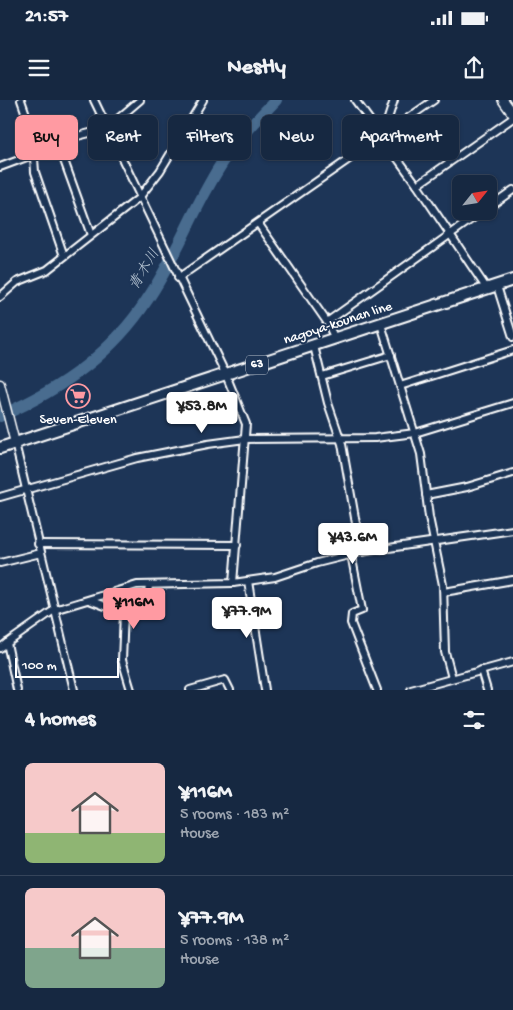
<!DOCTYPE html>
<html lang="en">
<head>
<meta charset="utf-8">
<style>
  :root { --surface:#162841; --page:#1f3048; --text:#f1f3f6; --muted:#9ea6b1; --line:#35445a; --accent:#ff9aa2 }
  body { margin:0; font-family:"Gochi Hand","Klee One",sans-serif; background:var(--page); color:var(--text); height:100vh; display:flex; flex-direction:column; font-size:19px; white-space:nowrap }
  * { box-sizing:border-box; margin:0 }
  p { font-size:16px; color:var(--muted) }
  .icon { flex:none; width:28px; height:28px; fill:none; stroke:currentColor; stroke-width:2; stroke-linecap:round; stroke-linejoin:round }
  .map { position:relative; height:590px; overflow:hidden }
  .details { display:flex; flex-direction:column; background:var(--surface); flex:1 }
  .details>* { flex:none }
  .guide { position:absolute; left:15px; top:15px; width:484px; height:45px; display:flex; gap:10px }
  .needle { width:32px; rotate:60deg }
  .controls { position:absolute; left:452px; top:75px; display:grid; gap:10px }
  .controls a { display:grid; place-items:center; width:45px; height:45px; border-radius:8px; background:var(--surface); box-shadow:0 1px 4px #0004,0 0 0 1px var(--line); font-size:25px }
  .scale { position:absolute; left:15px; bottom:12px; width:104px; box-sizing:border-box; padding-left:5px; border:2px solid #fff; border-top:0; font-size:14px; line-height:18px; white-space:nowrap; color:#fff; -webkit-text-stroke:4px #1d3557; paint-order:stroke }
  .price { position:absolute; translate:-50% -42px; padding:0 11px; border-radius:5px; background:#fff; color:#222; font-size:16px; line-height:32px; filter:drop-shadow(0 1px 2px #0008) }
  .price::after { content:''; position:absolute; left:50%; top:30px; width:15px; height:11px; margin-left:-8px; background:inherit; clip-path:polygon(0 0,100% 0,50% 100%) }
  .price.selected { background:var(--accent); color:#111 }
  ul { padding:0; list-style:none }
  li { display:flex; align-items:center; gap:15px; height:125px; padding:0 25px }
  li+li { border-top:1px solid var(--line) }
  li span { display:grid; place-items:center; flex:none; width:140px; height:100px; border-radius:8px; color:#555 }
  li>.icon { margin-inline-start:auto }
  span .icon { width:60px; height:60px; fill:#fffc; stroke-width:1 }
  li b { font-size:21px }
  h2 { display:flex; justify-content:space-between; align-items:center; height:60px; padding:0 25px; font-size:21px }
  .pill { padding:0 18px; border-radius:8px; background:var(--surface); box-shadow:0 1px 4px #0004,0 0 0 1px var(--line); font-size:18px; line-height:45px }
  .pill.selected { background:var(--accent); color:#111 }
  .status { display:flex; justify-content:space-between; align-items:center; height:35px; padding:0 25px; background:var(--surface); direction:ltr }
  .status svg { height:14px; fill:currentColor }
  header { display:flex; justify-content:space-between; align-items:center; height:65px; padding:0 25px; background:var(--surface); font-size:22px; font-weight:700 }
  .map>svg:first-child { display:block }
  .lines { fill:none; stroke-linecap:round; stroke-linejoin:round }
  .river { stroke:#486c8f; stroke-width:12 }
  .minor-casing { stroke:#fff; stroke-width:10 }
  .tertiary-casing { stroke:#fff; stroke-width:11 }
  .secondary-casing { stroke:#fff; stroke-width:12 }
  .primary-casing { stroke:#fff; stroke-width:14 }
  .minor { stroke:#1d3557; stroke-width:6 }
  .tertiary { stroke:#1d3557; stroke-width:8 }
  .secondary { stroke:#1d3557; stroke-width:9 }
  .primary { stroke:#1d3557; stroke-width:10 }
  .labels { text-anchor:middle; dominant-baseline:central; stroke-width:4; stroke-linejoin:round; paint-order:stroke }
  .shield { fill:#1d3557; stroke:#bbc2cd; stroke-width:1 }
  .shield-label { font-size:12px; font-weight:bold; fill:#fff }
  .street-label { font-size:14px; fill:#fff; stroke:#1d3557 }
  .poi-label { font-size:14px; fill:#fff; stroke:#1d3557 }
  .water-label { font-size:15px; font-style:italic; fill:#b6c4d2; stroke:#1d3557 }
</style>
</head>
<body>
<div class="status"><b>21:57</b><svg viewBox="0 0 49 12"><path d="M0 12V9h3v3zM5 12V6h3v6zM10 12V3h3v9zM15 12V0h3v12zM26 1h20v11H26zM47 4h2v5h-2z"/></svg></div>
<header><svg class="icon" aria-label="menu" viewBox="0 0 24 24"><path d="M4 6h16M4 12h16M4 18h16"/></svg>Nestly<svg class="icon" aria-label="share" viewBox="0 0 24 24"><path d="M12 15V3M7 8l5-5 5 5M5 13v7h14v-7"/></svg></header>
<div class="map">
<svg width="513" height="590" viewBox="0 0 513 590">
  <rect width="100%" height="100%" fill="#1d3557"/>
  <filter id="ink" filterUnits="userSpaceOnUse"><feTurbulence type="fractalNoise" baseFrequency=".02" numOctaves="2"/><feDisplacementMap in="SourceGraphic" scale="10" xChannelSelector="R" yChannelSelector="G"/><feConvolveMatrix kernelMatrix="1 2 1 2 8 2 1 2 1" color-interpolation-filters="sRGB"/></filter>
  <g filter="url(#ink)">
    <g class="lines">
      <!-- river -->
      <path class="river" d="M0,316C58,291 112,254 147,200C178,155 195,102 226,57C240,36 259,18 276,0"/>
      <!-- minor casing -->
      <g class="minor-casing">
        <g id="minor">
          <polyline points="21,0 37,46 34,58 35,72 64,156"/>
          <polyline points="94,0 226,275 246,324 233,483"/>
          <polyline points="355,0 417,85 487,189"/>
          <polyline points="382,37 394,0"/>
          <polyline points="57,41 91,135"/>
          <polyline points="37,46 106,29 140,0"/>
          <polyline points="0,67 35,54"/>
          <polyline points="417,85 513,18"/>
          <polyline points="489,107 513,90"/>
          <polyline points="258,123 327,222 335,239"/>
          <polyline points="178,178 434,0"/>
          <polyline points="497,186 513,237"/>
          <polyline points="0,197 17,182 47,170 139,98 160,71 203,0"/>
          <polyline points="327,222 483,111"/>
          <polyline points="381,224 421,354 429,417 443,485 445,552 452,578"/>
          <polyline points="314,246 328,303 342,344 361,452"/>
          <polyline points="322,276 391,255"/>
          <polyline points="400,286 513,250"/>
          <polyline points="15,343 74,590"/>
          <polyline points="426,395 467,387 513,373"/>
          <polyline points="0,397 137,358 208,344 245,339 375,338 415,333 513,303"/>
          <polyline points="38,444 237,445"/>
          <polyline points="351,454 362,510 352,514 351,523 377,590"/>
          <polyline points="0,463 41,453"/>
          <polyline points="248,481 265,590"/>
          <polyline points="444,492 513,480"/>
          <polyline points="89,500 124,513"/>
          <polyline points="7,543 17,590"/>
          <polyline points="0,548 54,510 137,485 233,483 275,477 317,463 361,452 513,430"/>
          <polyline points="481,570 487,590"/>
          <polyline points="131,590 122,560 124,513 147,502 149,485"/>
          <polyline points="190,590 225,580 230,590"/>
          <polyline points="411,590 513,562"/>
        </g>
      </g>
      <!-- tertiary casing -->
      <g class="tertiary-casing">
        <polyline id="tertiary" points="0,284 15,343"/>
      </g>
      <!-- secondary casing -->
      <g class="secondary-casing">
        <polyline id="secondary" points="503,0 513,14"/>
      </g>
      <!-- primary casing -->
      <g class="primary-casing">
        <polyline id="primary" points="0,348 513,180"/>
      </g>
      <!-- minor -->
      <use href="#minor" class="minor"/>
      <!-- tertiary -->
      <use href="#tertiary" class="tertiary"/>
      <!-- secondary -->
      <use href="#secondary" class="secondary"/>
      <!-- primary -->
      <use href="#primary" class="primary"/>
    </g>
  </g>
  <!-- icons -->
  <defs>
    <g id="supermarket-ring" transform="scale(1.25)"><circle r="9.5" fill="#1d3557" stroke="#ff9aa2" stroke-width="1.5"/><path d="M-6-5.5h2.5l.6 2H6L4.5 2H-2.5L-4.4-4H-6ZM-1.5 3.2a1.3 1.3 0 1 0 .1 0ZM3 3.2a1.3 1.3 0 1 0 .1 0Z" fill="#ff9aa2"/></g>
  </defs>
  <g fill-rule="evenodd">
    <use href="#supermarket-ring" x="78" y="296"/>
  </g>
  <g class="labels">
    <!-- shield labels -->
    <rect class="shield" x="246" y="255.5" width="22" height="19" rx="4"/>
    <g class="shield-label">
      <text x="257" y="265">63</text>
    </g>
    <!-- street labels -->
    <g class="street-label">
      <text transform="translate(338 224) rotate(-18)">nagoya-kounan line</text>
    </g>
    <!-- poi labels -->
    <g class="poi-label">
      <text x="78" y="320">Seven-Eleven</text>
    </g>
    <!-- water labels -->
    <g class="water-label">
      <text transform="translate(145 170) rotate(-59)">青木川</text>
    </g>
  </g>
</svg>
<div class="controls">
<a><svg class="needle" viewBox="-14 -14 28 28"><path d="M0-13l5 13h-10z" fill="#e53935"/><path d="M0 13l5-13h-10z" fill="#9ea6b1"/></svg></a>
</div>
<div class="scale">100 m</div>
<b class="price" style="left:202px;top:334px">¥53.8M</b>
<b class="price" style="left:353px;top:465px">¥43.6M</b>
<b class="price selected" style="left:134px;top:530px">¥116M</b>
<b class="price" style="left:247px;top:539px">¥77.9M</b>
<div class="guide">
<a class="pill selected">Buy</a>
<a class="pill">Rent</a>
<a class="pill">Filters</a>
<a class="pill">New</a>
<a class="pill">Apartment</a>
</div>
</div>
<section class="details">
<h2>4 homes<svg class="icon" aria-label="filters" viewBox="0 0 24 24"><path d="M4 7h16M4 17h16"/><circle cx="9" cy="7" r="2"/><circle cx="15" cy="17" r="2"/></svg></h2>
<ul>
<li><span style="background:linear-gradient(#f6c9c9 70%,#8fb573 0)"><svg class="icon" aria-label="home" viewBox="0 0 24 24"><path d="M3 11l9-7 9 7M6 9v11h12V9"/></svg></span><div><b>¥116M</b><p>5 rooms · 183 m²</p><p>House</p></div></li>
<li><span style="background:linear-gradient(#f6c9c9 60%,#7fa58c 0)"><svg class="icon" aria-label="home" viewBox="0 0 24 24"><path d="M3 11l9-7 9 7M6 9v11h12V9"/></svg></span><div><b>¥77.9M</b><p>5 rooms · 138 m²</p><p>House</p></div></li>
</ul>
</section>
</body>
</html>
